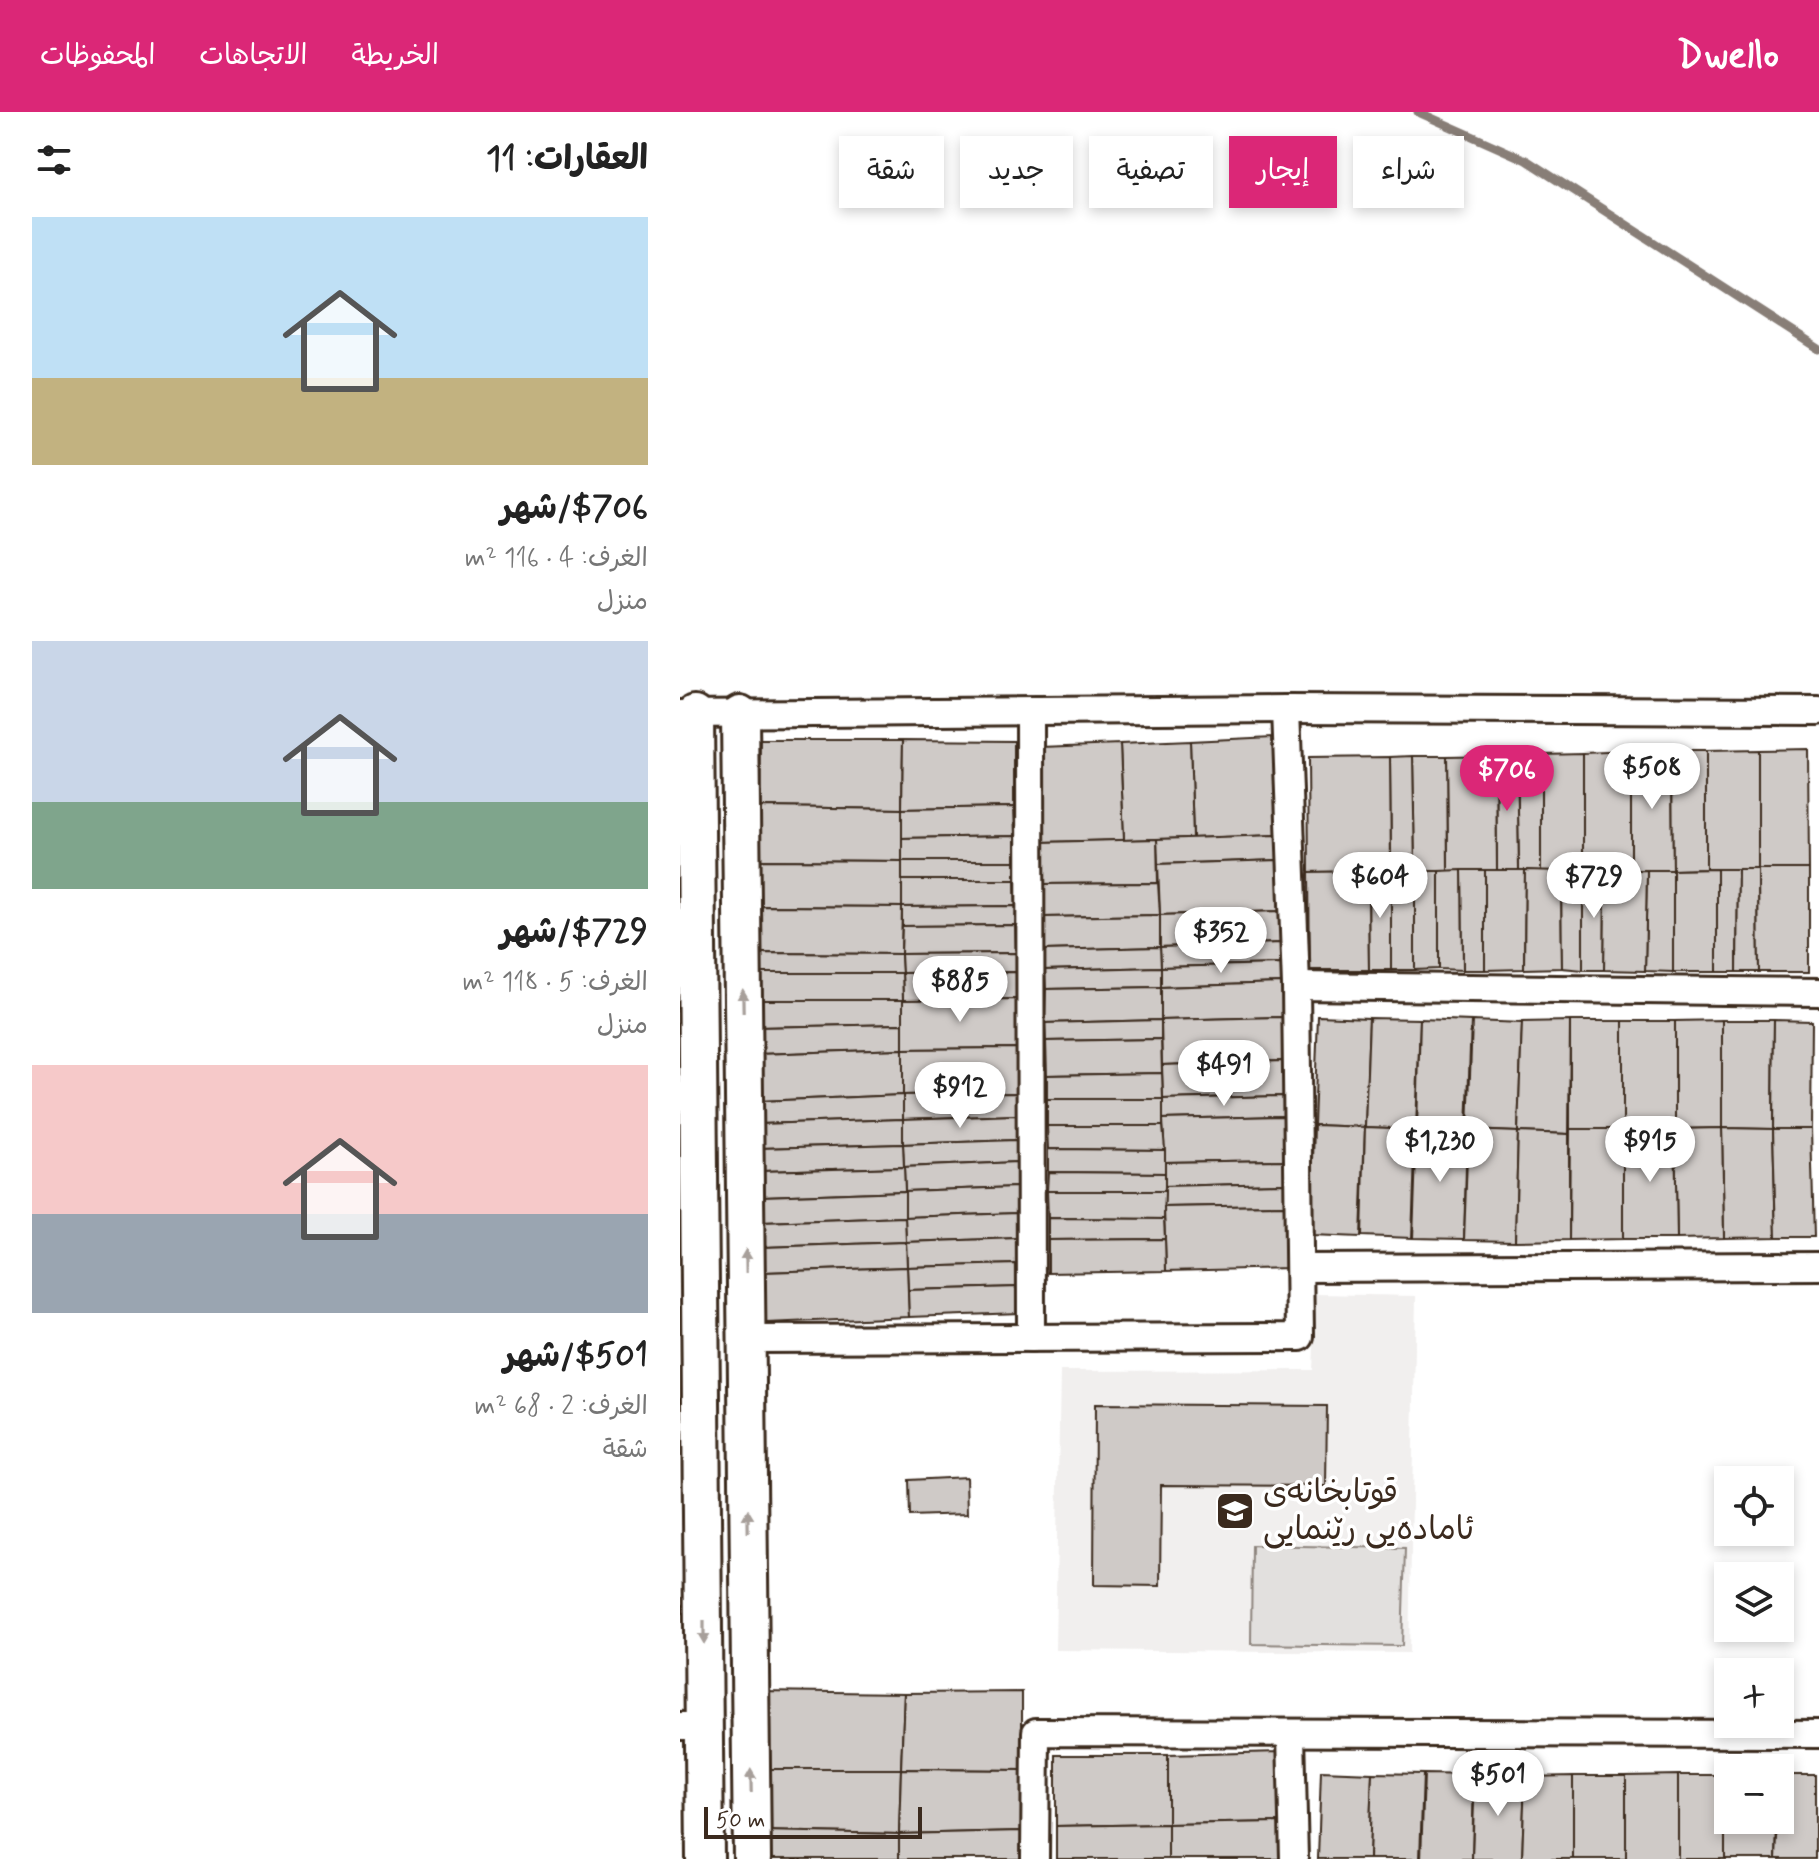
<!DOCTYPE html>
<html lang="ar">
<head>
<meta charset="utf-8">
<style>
  :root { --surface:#fff; --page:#f2f2f2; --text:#222; --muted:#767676; --accent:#db2777 }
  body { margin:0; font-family:Mynerve,"Playpen Sans Arabic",sans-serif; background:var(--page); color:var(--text); direction:rtl; height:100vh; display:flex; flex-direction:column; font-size:30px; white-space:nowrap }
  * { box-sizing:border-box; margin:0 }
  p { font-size:26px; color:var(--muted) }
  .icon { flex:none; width:44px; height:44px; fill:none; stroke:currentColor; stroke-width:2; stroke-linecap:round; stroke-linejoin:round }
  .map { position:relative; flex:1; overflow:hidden; direction:ltr }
  .details { display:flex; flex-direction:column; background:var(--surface); width:680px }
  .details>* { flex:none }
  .top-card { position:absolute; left:24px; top:24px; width:760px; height:72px; direction:rtl; display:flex; gap:16px }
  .buttons { position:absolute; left:1034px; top:1354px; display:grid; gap:16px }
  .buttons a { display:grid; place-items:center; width:80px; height:80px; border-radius:0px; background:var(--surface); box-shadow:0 4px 12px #0003; font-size:40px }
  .scale { position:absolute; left:24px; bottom:20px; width:218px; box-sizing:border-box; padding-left:8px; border:4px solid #3b2a1e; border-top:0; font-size:22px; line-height:28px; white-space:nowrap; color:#3b2a1e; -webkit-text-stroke:6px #fff; paint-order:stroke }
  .price { position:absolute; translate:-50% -68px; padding:0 18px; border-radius:28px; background:#fff; color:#222; font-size:26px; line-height:52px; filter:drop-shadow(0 2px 4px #0008) }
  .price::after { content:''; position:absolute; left:50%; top:48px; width:24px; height:18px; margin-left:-12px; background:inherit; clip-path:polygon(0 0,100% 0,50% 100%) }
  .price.current { background:var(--accent); color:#fff }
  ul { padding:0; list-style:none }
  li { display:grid; align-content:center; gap:16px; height:424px; padding:0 32px }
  li span { display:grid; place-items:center; height:248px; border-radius:0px; color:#555 }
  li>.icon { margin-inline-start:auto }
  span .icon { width:144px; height:144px; fill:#fffc; stroke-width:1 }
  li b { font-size:34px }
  h2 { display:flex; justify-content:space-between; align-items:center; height:96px; padding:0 32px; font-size:34px }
  .pill { padding:0 28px; border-radius:0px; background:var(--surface); box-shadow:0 4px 12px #0003; font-size:28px; line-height:72px }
  .pill.current { background:var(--accent); color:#fff }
  header { display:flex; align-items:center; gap:48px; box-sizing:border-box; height:112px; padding:0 40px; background:var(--accent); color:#fff }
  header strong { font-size:38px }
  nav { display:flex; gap:44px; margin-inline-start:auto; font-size:28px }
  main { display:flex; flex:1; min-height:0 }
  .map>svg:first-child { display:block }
  .built { fill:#f1efee }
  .green { fill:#e2e0de; stroke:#8e857e; stroke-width:2 }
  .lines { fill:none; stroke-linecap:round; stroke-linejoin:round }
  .stream { stroke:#887e77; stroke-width:9 }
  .building { fill:#cfcac7; stroke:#3b2a1e; stroke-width:2 }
  .street-casing { stroke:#3b2a1e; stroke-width:32 }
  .secondary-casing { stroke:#3b2a1e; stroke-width:42 }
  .street { stroke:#fff; stroke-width:26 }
  .secondary { stroke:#fff; stroke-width:36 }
  .oneway { fill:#a79f9a }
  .labels { text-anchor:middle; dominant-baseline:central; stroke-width:7; stroke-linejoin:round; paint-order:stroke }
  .poi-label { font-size:32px; fill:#3b2a1e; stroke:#fff; text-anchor:start }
</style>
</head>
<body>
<header>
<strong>Dwello</strong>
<nav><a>الخريطة</a><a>الاتجاهات</a><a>المحفوظات</a></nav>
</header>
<main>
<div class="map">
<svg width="1139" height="1747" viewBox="0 0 1139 1747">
  <rect width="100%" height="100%" fill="#fff"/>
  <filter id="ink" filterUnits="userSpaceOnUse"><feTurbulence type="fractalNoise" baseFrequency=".0125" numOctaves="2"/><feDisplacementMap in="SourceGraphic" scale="16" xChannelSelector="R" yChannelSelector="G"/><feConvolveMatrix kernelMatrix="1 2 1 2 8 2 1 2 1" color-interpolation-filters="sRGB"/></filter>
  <g filter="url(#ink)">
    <!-- built -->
    <polygon class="built" points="636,1182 736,1184 729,1541 375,1538 380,1259 633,1258"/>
    <!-- green -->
    <polygon class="green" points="572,1433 725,1436 722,1534 571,1532"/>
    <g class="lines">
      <!-- stream -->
      <polyline class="stream" points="738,0 846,48 1139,237"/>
    </g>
    <!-- building -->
    <g class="building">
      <polygon points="593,625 597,723 513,726 510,629"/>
      <polygon points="81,628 223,628 222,697 80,695"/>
      <polygon points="223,628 334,629 334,695 222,697"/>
      <polygon points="510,629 513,726 444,728 440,632"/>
      <polygon points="440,632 444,728 363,730 361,635"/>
      <polygon points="1128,637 1129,757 1078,757 1078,638"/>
      <polygon points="1078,638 1078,757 1026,757 1026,639"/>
      <polygon points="951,639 992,639 993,758 951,758"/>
      <polygon points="951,639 951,758 903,760 903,641"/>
      <polygon points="992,639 1026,639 1026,757 993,758"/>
      <polygon points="903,641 903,760 861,759 861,642"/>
      <polygon points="837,642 861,642 861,759 839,758"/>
      <polygon points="837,642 839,758 817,758 816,643"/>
      <polygon points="816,643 817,758 768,759 767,644"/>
      <polygon points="733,644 767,644 768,759 735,759"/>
      <polygon points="733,644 735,759 711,759 710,645"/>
      <polygon points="710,645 711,759 629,760 628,646"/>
      <polygon points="80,695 222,697 222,749 80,748"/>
      <polygon points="334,695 335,724 222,726 222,697"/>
      <polygon points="597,723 599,748 478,752 477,727"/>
      <polygon points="335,724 335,749 222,749 222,726"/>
      <polygon points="477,727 478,771 364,772 363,730"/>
      <polygon points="80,748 222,749 222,795 78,794"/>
      <polygon points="599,748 600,799 480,803 478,752"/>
      <rect x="222" y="749" width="113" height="19"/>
      <polygon points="1037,757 1058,757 1057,860 1037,860"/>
      <polygon points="1037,757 1037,860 993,860 993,758"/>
      <polygon points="1058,757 1078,757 1079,860 1057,860"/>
      <polygon points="1078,757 1129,757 1129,860 1079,860"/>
      <polygon points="782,758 805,758 805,858 783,858"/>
      <polygon points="782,758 783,858 759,857 759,759"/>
      <polygon points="805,758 845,758 844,857 805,858"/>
      <polygon points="845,758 881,759 882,856 844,857"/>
      <polygon points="967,758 993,758 993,860 965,859"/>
      <polygon points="967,758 965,859 924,858 925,759"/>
      <polygon points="688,759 689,858 630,858 629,760"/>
      <polygon points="688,759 711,759 711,858 689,858"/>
      <rect x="711" y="759" width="24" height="99"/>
      <polygon points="735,759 759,759 759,857 735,858"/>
      <polygon points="881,759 903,760 903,858 882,856"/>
      <polygon points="925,759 924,858 903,858 903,760"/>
      <polygon points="222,768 335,768 336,794 222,795"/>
      <polygon points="478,771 480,803 365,805 364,772"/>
      <polygon points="78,794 222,795 221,842 78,841"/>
      <polygon points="336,794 335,813 222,814 222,795"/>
      <polygon points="600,799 601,831 480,835 480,803"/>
      <polygon points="480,803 480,835 365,838 365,805"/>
      <polygon points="335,813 336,841 221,842 222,814"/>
      <polygon points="601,831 601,852 481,855 480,835"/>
      <polygon points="480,835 481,855 365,858 365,838"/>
      <polygon points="78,841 221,842 222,861 79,861"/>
      <polygon points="336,841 336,860 222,861 221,842"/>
      <polygon points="601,852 602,871 481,875 481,855"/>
      <polygon points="481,855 481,875 366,877 365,858"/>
      <polygon points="336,860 336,887 223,888 222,861"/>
      <polygon points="79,861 222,861 223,888 79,888"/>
      <polygon points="602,871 603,905 481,908 481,875"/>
      <polygon points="481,875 481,908 365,911 366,877"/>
      <polygon points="336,887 336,936 223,937 223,888"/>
      <polygon points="79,888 223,888 223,912 79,915"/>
      <polygon points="638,904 689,906 685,1015 634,1013"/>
      <polygon points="603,905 604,949 482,953 481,908"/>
      <polygon points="689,906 740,907 736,1017 685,1015"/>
      <polygon points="740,907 791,909 787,1018 737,1016"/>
      <polygon points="481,908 481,927 366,929 365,911"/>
      <polygon points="1042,908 1042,1016 995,1017 995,909"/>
      <polygon points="1042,908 1094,908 1093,1017 1042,1016"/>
      <polygon points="1094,908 1132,909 1131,1017 1093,1017"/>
      <polygon points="792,909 842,911 838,1020 788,1018"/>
      <polygon points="890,909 889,1022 838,1020 842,910"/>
      <rect x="890" y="909" width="53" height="108"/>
      <rect x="943" y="909" width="52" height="108"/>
      <polygon points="223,912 223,937 79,942 79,915"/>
      <polygon points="481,927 482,961 367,963 366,929"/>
      <polygon points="336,936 336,981 223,983 223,937"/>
      <polygon points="223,937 223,983 80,989 79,942"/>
      <polygon points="604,949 605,984 483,987 482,953"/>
      <polygon points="482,961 483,987 367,987 367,963"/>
      <polygon points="336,981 336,1003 223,1007 223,983"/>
      <polygon points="223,983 223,1007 81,1012 80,989"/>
      <polygon points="605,984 605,1004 483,1007 483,987"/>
      <rect x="367" y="987" width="116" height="27"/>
      <polygon points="336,1003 336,1028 223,1032 223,1007"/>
      <polygon points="605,1004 606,1048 485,1050 483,1007"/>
      <polygon points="223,1007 223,1032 81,1036 81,1012"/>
      <polygon points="634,1013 685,1015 681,1125 631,1123"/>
      <polygon points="367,1014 483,1014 485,1038 368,1037"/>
      <polygon points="685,1015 736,1017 732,1126 682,1124"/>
      <polygon points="737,1016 787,1018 784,1127 733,1126"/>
      <polygon points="1042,1016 1093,1017 1096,1125 1044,1126"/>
      <polygon points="1042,1016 1044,1126 997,1127 995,1017"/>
      <polygon points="890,1017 943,1017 943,1127 889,1128"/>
      <polygon points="943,1017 995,1017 997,1127 943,1127"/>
      <polygon points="1093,1017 1131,1017 1134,1125 1096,1125"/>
      <polygon points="788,1018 838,1020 835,1129 784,1128"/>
      <polygon points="838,1020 889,1022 889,1128 835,1129"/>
      <polygon points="336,1028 337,1050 224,1055 223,1032"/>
      <polygon points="223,1032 224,1055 82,1059 81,1036"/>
      <polygon points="368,1037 485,1038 485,1061 368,1060"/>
      <polygon points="606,1048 606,1071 485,1074 485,1050"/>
      <polygon points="337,1050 338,1075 225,1079 224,1055"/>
      <polygon points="224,1055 225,1079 83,1084 82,1059"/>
      <polygon points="368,1060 485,1061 485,1079 367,1079"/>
      <polygon points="606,1071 606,1093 484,1095 485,1074"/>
      <polygon points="338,1075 338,1101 225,1105 225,1079"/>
      <polygon points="225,1079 225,1105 83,1110 83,1084"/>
      <polygon points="367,1079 485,1079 484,1107 368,1106"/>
      <polygon points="606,1093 608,1156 486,1159 484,1095"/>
      <polygon points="338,1101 339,1126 226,1130 225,1105"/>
      <polygon points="225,1105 226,1130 84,1135 83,1110"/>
      <polygon points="368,1106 484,1107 485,1127 368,1128"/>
      <polygon points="339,1126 339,1152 227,1155 226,1130"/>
      <polygon points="485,1127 486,1159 368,1161 368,1128"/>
      <polygon points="226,1130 227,1155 85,1160 84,1135"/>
      <polygon points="339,1152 340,1175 228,1178 227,1155"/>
      <polygon points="227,1155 229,1205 86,1211 85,1160"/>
      <polygon points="340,1175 340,1201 229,1205 228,1178"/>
      <polygon points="415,1292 647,1294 646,1374 481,1373 480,1474 414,1473"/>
      <polygon points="286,1365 287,1402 230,1404 229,1368"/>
      <polygon points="80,1579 224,1581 221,1657 82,1657"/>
      <polygon points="342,1580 342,1658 221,1657 224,1581"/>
      <polygon points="603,1640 605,1710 488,1712 488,1643"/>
      <polygon points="376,1643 488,1643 488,1712 376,1714"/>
      <polygon points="82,1657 221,1657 219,1722 81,1719"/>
      <polygon points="221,1657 342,1658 341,1719 219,1722"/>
      <polygon points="641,1659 692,1661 689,1747 638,1747"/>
      <polygon points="692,1661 743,1662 740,1747 689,1747"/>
      <polygon points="744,1662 794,1663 792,1747 741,1747"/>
      <polygon points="998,1663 998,1747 946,1747 946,1664"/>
      <rect x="998" y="1663" width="47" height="84"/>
      <polygon points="1045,1663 1048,1663 1048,1708 1097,1708 1096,1747 1045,1747"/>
      <polygon points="1100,1663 1135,1663 1135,1747 1096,1747"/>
      <polygon points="795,1664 845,1666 842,1747 792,1747"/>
      <polygon points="893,1664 893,1747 842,1747 845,1665"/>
      <rect x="893" y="1664" width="53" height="83"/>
      <polygon points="605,1710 606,1747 488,1747 488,1712"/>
      <polygon points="488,1712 488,1747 376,1747 376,1714"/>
      <polygon points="81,1719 219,1722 219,1747 79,1747"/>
      <polygon points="341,1719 341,1747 219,1747 219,1722"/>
    </g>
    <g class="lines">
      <!-- street casing -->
      <g class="street-casing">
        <g id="street">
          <polyline points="350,601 351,1226"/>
          <polyline points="0,602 606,597 1139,599"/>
          <polyline points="616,874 1139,880"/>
          <polyline points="620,1156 1139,1154"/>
          <polyline points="66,1227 620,1225 616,874 606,597"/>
          <polyline points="0,1614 25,1614"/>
          <polyline points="611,1622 614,1747"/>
          <polyline points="355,1747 356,1620 1139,1622"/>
        </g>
      </g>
      <!-- secondary casing -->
      <g class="secondary-casing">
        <g id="secondary">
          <polyline points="15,602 25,1747"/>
          <polyline points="60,602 72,1747"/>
        </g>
      </g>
      <!-- street -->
      <use href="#street" class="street"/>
      <!-- secondary -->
      <use href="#secondary" class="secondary"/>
    </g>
    <!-- one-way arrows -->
    <defs><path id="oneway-solid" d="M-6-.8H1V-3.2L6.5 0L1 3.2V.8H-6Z" transform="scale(2)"/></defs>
    <g class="oneway">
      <use href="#oneway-solid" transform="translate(63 889) rotate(-91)"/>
      <use href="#oneway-solid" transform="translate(66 1149) rotate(-91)"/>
      <use href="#oneway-solid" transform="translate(68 1409) rotate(-91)"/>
      <use href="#oneway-solid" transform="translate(24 1520) rotate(90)"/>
      <use href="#oneway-solid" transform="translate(71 1669) rotate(-91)"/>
    </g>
  </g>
  <!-- icons -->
  <defs>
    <g id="school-square" transform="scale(2)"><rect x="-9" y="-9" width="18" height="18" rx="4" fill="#3b2a1e" stroke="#fff"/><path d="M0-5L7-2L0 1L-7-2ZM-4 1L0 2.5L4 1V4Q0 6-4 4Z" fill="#fff"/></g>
  </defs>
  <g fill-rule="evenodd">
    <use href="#school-square" x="555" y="1399"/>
  </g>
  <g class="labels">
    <!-- poi labels -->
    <g class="poi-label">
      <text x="583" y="1381">قوتابخانەی<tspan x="583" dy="37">ئامادەیی رێنمایی</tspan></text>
    </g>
  </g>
</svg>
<div class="buttons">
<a><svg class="icon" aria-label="locate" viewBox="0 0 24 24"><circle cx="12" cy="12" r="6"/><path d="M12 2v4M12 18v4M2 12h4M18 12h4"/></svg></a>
<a><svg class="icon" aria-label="layers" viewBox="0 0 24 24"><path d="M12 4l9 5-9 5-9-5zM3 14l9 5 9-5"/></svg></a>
<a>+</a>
<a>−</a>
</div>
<div class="scale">50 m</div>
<b class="price" style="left:972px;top:699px">$508</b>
<b class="price current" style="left:827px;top:701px">$706</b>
<b class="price" style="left:700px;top:808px">$604</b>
<b class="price" style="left:914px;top:808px">$729</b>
<b class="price" style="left:541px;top:863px">$352</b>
<b class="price" style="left:280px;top:912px">$885</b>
<b class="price" style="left:544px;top:996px">$491</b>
<b class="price" style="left:280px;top:1018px">$912</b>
<b class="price" style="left:760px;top:1072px">$1,230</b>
<b class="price" style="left:970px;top:1072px">$915</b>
<b class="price" style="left:818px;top:1706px">$501</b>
<div class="top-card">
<a class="pill">شراء</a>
<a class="pill current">إيجار</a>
<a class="pill">تصفية</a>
<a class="pill">جديد</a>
<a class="pill">شقة</a>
</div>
</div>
<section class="details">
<h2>العقارات: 11<svg class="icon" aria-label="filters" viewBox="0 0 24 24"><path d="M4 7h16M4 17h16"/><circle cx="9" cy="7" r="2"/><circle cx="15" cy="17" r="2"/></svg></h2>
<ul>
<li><span style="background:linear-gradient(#bfe0f5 65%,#c2b280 0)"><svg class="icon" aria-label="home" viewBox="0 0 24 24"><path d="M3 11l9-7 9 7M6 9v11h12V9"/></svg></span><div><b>$706/شهر</b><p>الغرف: 4 · 116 m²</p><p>منزل</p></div></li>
<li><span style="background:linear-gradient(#c9d6e8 65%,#7fa58c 0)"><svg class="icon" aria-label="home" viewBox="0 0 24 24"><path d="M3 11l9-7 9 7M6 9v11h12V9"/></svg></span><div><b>$729/شهر</b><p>الغرف: 5 · 118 m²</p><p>منزل</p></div></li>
<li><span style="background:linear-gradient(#f6c9c9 60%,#9aa5b1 0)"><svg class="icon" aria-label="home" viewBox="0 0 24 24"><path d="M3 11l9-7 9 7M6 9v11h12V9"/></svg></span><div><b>$501/شهر</b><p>الغرف: 2 · 68 m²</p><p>شقة</p></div></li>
</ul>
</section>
</main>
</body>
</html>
